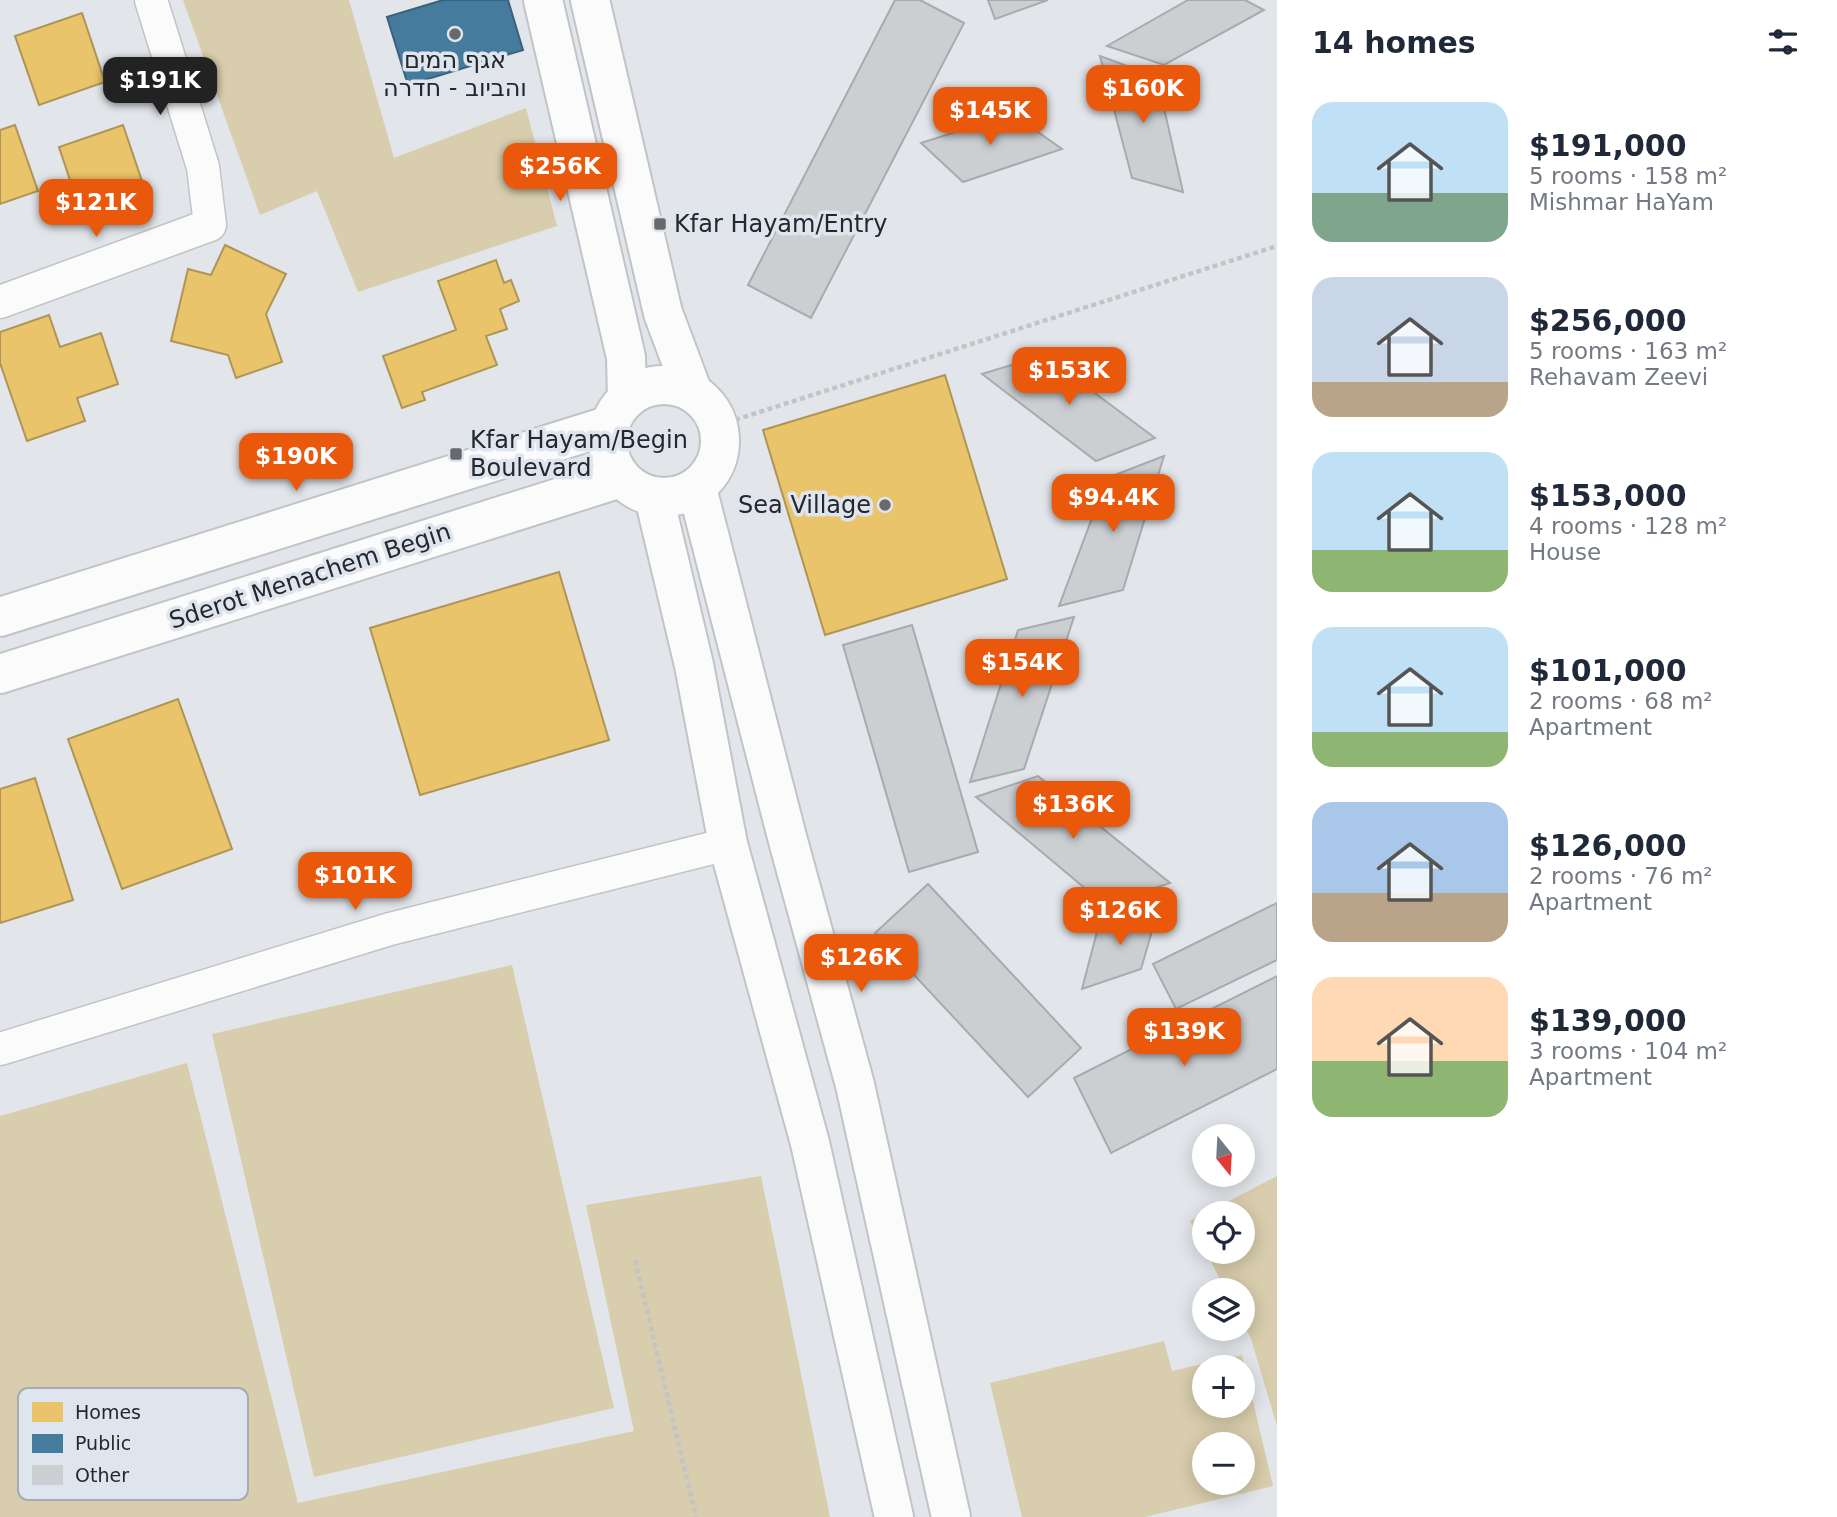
<!DOCTYPE html>
<html lang="en">
<head>
<meta charset="utf-8">
<style>
  :root { --surface:#fff; --page:#f2f2f3; --text:#1f2937; --muted:#747a83; --accent:#ea580c }
  body { margin:0; font-family:"DejaVu Sans","Noto Sans Hebrew",sans-serif; background:var(--page); color:var(--text); height:100vh; display:flex; flex-direction:column; font-size:26px; white-space:nowrap }
  * { box-sizing:border-box; margin:0 }
  p { font-size:23px; color:var(--muted) }
  .icon { flex:none; width:38px; height:38px; fill:none; stroke:currentColor; stroke-width:2; stroke-linecap:round; stroke-linejoin:round }
  .map { position:relative; flex:1; overflow:hidden }
  .panel { display:flex; flex-direction:column; background:var(--surface); width:560px }
  .panel>* { flex:none }
  .needle { width:46px; rotate:162deg }
  .controls { position:absolute; left:1192px; top:1124px; display:grid; gap:14px }
  .controls a { display:grid; place-items:center; width:63px; height:63px; border-radius:50%; background:var(--surface); box-shadow:0 4px 18px #0003; font-size:35px }
  .price { position:absolute; translate:-50% -60px; padding:0 16px; border-radius:14px; background:var(--accent); color:#fff; font-size:23px; line-height:46px; filter:drop-shadow(0 2px 4px #0008) }
  .price::after { content:''; position:absolute; left:50%; top:42px; width:21px; height:16px; margin-left:-10px; background:inherit; clip-path:polygon(0 0,100% 0,50% 100%) }
  .price.current { background:#222; color:#fff }
  ul { padding:0; list-style:none }
  li { display:flex; align-items:center; gap:21px; height:175px; padding:0 35px }
  li span { display:grid; place-items:center; flex:none; width:196px; height:140px; border-radius:21px; color:#555 }
  li>.icon { margin-inline-start:auto }
  span .icon { width:84px; height:84px; fill:#fffc; stroke-width:1 }
  li b { font-size:30px }
  h2 { display:flex; justify-content:space-between; align-items:center; height:84px; padding:0 35px; font-size:30px }
  main { display:flex; flex:1; min-height:0 }
  .map>svg:first-child { display:block }
  .green { fill:#d8cdac; fill-rule:evenodd }
  .homes { fill:#e9c46a; stroke:#ae9557; stroke-width:2 }
  .public { fill:#457b9d; stroke:#3b627a; stroke-width:2 }
  .building { fill:#cccfd2; stroke:#a8abae; stroke-width:2 }
  .lines { fill:none; stroke-linecap:round; stroke-linejoin:round }
  .street-casing { stroke:#c1c4c7; stroke-width:35 }
  .secondary-casing { stroke:#c1c4c7; stroke-width:42 }
  .path { stroke:#c3c4c5; stroke-width:4.5; stroke-dasharray:5 3.5; stroke-linecap:butt }
  .street { stroke:#fbfbfc; stroke-width:32 }
  .secondary { stroke:#fbfbfc; stroke-width:38 }
  .poi-dot { fill:#676a6d; stroke:#dfe5ee; stroke-width:2.5 }
  .labels { text-anchor:middle; dominant-baseline:central; stroke-width:7; stroke-linejoin:round; paint-order:stroke }
  .poi-label { font-size:24px; fill:#25272a; stroke:#dfe5ee; text-anchor:start }
  .street-label { font-size:24px; fill:#25272a; stroke:#dfe5ee }
  .key { fill:#dfe5ee; stroke:#a7acb3; stroke-width:2 }
  .key-label { font-size:19px; fill:#25272a }
</style>
</head>
<body>
<main>
<div class="map">
<svg width="1277" height="1517" viewBox="0 0 1277 1517">
  <rect width="100%" height="100%" fill="#e2e6ea"/>
  <!-- green -->
  <g class="green">
    <polygon points="183,0 349,0 394,158 526,108 557,226 358,292 317,191 260,215"/>
    <polygon points="512,965 614,1408 314,1477 212,1034"/>
    <polygon points="187,1063 298,1503 634,1431 586,1205 761,1176 830,1517 0,1517 0,1116"/>
    <polygon points="1277,1176 1277,1426 1251,1339 1243,1323 1242,1290 1225,1290 1206,1251 1242,1251 1242,1213 1206,1213"/>
    <polygon points="1204,1214 1204,1248 1190,1221"/>
    <path d="M1164,1341L1172,1371L1242,1355L1273,1486L1145,1517H1022L990,1383ZM1204,1367H1242V1405H1204ZM1204,1444H1242V1482H1204Z"/>
  </g>
  <!-- homes -->
  <g class="homes">
    <polygon points="82,13 105,82 39,105 15,36"/>
    <polygon points="15,125 38,191 0,204 0,130"/>
    <polygon points="123,125 144,187 80,210 59,147"/>
    <polygon points="225,245 286,274 266,314 282,362 236,378 228,355 171,341 188,269 211,275"/>
    <polygon points="496,260 504,283 511,280 519,301 500,309 507,329 486,336 497,365 422,392 425,400 402,408 383,356 456,330 438,281"/>
    <polygon points="49,315 60,347 101,333 118,384 77,398 85,421 27,441 0,363 0,332"/>
    <polygon points="945,375 1007,579 825,635 763,430"/>
    <polygon points="559,572 609,740 420,795 370,628"/>
    <polygon points="178,699 232,849 122,889 68,739"/>
    <polygon points="35,778 73,900 0,923 0,789"/>
  </g>
  <!-- public -->
  <polygon class="public" points="443,0 508,0 523,50 408,85 387,17"/>
  <!-- building -->
  <g class="building">
    <polygon points="895,0 920,0 964,23 811,318 748,285"/>
    <polygon points="988,0 1048,0 995,19"/>
    <polygon points="1188,0 1245,0 1264,10 1164,65 1107,46"/>
    <polygon points="1100,56 1157,77 1183,192 1132,178"/>
    <polygon points="1012,114 1062,149 963,182 921,143"/>
    <polygon points="1044,355 1155,438 1096,461 982,374"/>
    <polygon points="1164,456 1123,590 1059,606 1107,478"/>
    <polygon points="1074,617 1024,769 970,782 1018,630"/>
    <polygon points="912,625 978,852 909,872 843,645"/>
    <polygon points="1038,776 1170,883 1105,905 976,797"/>
    <polygon points="928,884 1081,1048 1028,1097 875,933"/>
    <polygon points="1277,903 1277,960 1176,1009 1153,964"/>
    <polygon points="1159,907 1141,969 1082,989 1099,924"/>
    <polygon points="1277,976 1277,1069 1111,1153 1074,1078"/>
  </g>
  <g class="lines">
    <!-- street casing -->
    <g class="street-casing">
      <g id="street">
        <polyline points="0,302 210,225 203,167 151,0"/>
        <polyline points="0,1049 390,929 728,844"/>
      </g>
    </g>
    <!-- secondary casing -->
    <g class="secondary-casing">
      <g id="secondary">
        <polyline points="543,0 626,357 627,399"/>
        <polyline points="590,0 663,313 693,393"/>
        <circle cx="664" cy="441" r="56"/>
        <polyline points="697,488 787,837 855,1085 951,1517"/>
        <polyline points="654,497 694,665 728,844 810,1143 894,1517"/>
        <polyline points="0,617 610,425"/>
        <polyline points="0,674 621,478"/>
      </g>
    </g>
    <!-- path -->
    <g class="path">
      <polyline points="719,425 1277,246"/>
      <polyline points="635,1260 696,1517"/>
    </g>
    <!-- street -->
    <use href="#street" class="street"/>
    <!-- secondary -->
    <use href="#secondary" class="secondary"/>
  </g>
  <!-- markers -->
  <g class="poi-dot">
    <circle cx="455" cy="34" r="7"/>
    <rect x="653" y="217" width="14" height="14" rx="3.5"/>
    <rect x="449" y="447" width="14" height="14" rx="3.5"/>
    <circle cx="885" cy="505" r="7"/>
  </g>
  <g class="labels">
    <!-- poi labels -->
    <g class="poi-label">
      <text x="455" y="60" text-anchor="middle">אגף המים<tspan x="455" dy="28">והביוב - חדרה</tspan></text>
      <text x="674" y="224">Kfar Hayam/Entry</text>
      <text x="470" y="440">Kfar Hayam/Begin<tspan x="470" dy="28">Boulevard</tspan></text>
      <text x="871" y="505" text-anchor="end">Sea Village</text>
    </g>
    <!-- street labels -->
    <g class="street-label">
      <text transform="translate(310 576) rotate(-18)">Sderot Menachem Begin</text>
    </g>
  </g>
  <!-- legend -->
  <rect x="18" y="1388" width="230" height="112" rx="10" class="key"/>
  <rect x="32" y="1402" width="31" height="20" fill="#e9c46a"/>
  <rect x="32" y="1434" width="31" height="19" fill="#457b9d"/>
  <rect x="32" y="1465" width="31" height="20" fill="#cccfd2"/>
  <g class="key-label">
    <text x="75" y="1419">Homes</text>
    <text x="75" y="1450">Public</text>
    <text x="75" y="1482">Other</text>
  </g>
</svg>
<div class="controls">
<a><svg class="needle" viewBox="-14 -14 28 28"><path d="M0-13l5 13h-10z" fill="#e53935"/><path d="M0 13l5-13h-10z" fill="#747a83"/></svg></a>
<a><svg class="icon" aria-label="locate" viewBox="0 0 24 24"><circle cx="12" cy="12" r="6"/><path d="M12 2v4M12 18v4M2 12h4M18 12h4"/></svg></a>
<a><svg class="icon" aria-label="layers" viewBox="0 0 24 24"><path d="M12 4l9 5-9 5-9-5zM3 14l9 5 9-5"/></svg></a>
<a>+</a>
<a>−</a>
</div>
<b class="price current" style="left:160px;top:117px">$191K</b>
<b class="price" style="left:1143px;top:125px">$160K</b>
<b class="price" style="left:990px;top:147px">$145K</b>
<b class="price" style="left:560px;top:203px">$256K</b>
<b class="price" style="left:96px;top:239px">$121K</b>
<b class="price" style="left:1069px;top:407px">$153K</b>
<b class="price" style="left:296px;top:493px">$190K</b>
<b class="price" style="left:1113px;top:534px">$94.4K</b>
<b class="price" style="left:1022px;top:699px">$154K</b>
<b class="price" style="left:1073px;top:841px">$136K</b>
<b class="price" style="left:355px;top:912px">$101K</b>
<b class="price" style="left:1120px;top:947px">$126K</b>
<b class="price" style="left:861px;top:994px">$126K</b>
<b class="price" style="left:1184px;top:1068px">$139K</b>
</div>
<section class="panel">
<h2>14 homes<svg class="icon" aria-label="filters" viewBox="0 0 24 24"><path d="M4 7h16M4 17h16"/><circle cx="9" cy="7" r="2"/><circle cx="15" cy="17" r="2"/></svg></h2>
<ul>
<li><span style="background:linear-gradient(#bfe0f5 65%,#7fa58c 0)"><svg class="icon" aria-label="home" viewBox="0 0 24 24"><path d="M3 11l9-7 9 7M6 9v11h12V9"/></svg></span><div><b>$191,000</b><p>5 rooms · 158 m²</p><p>Mishmar HaYam</p></div></li>
<li><span style="background:linear-gradient(#c9d6e8 75%,#b9a48a 0)"><svg class="icon" aria-label="home" viewBox="0 0 24 24"><path d="M3 11l9-7 9 7M6 9v11h12V9"/></svg></span><div><b>$256,000</b><p>5 rooms · 163 m²</p><p>Rehavam Zeevi</p></div></li>
<li><span style="background:linear-gradient(#bfe0f5 70%,#8fb573 0)"><svg class="icon" aria-label="home" viewBox="0 0 24 24"><path d="M3 11l9-7 9 7M6 9v11h12V9"/></svg></span><div><b>$153,000</b><p>4 rooms · 128 m²</p><p>House</p></div></li>
<li><span style="background:linear-gradient(#bfe0f5 75%,#8fb573 0)"><svg class="icon" aria-label="home" viewBox="0 0 24 24"><path d="M3 11l9-7 9 7M6 9v11h12V9"/></svg></span><div><b>$101,000</b><p>2 rooms · 68 m²</p><p>Apartment</p></div></li>
<li><span style="background:linear-gradient(#a9c7e8 65%,#b9a48a 0)"><svg class="icon" aria-label="home" viewBox="0 0 24 24"><path d="M3 11l9-7 9 7M6 9v11h12V9"/></svg></span><div><b>$126,000</b><p>2 rooms · 76 m²</p><p>Apartment</p></div></li>
<li><span style="background:linear-gradient(#ffd9b3 60%,#8fb573 0)"><svg class="icon" aria-label="home" viewBox="0 0 24 24"><path d="M3 11l9-7 9 7M6 9v11h12V9"/></svg></span><div><b>$139,000</b><p>3 rooms · 104 m²</p><p>Apartment</p></div></li>
</ul>
</section>
</main>
</body>
</html>
